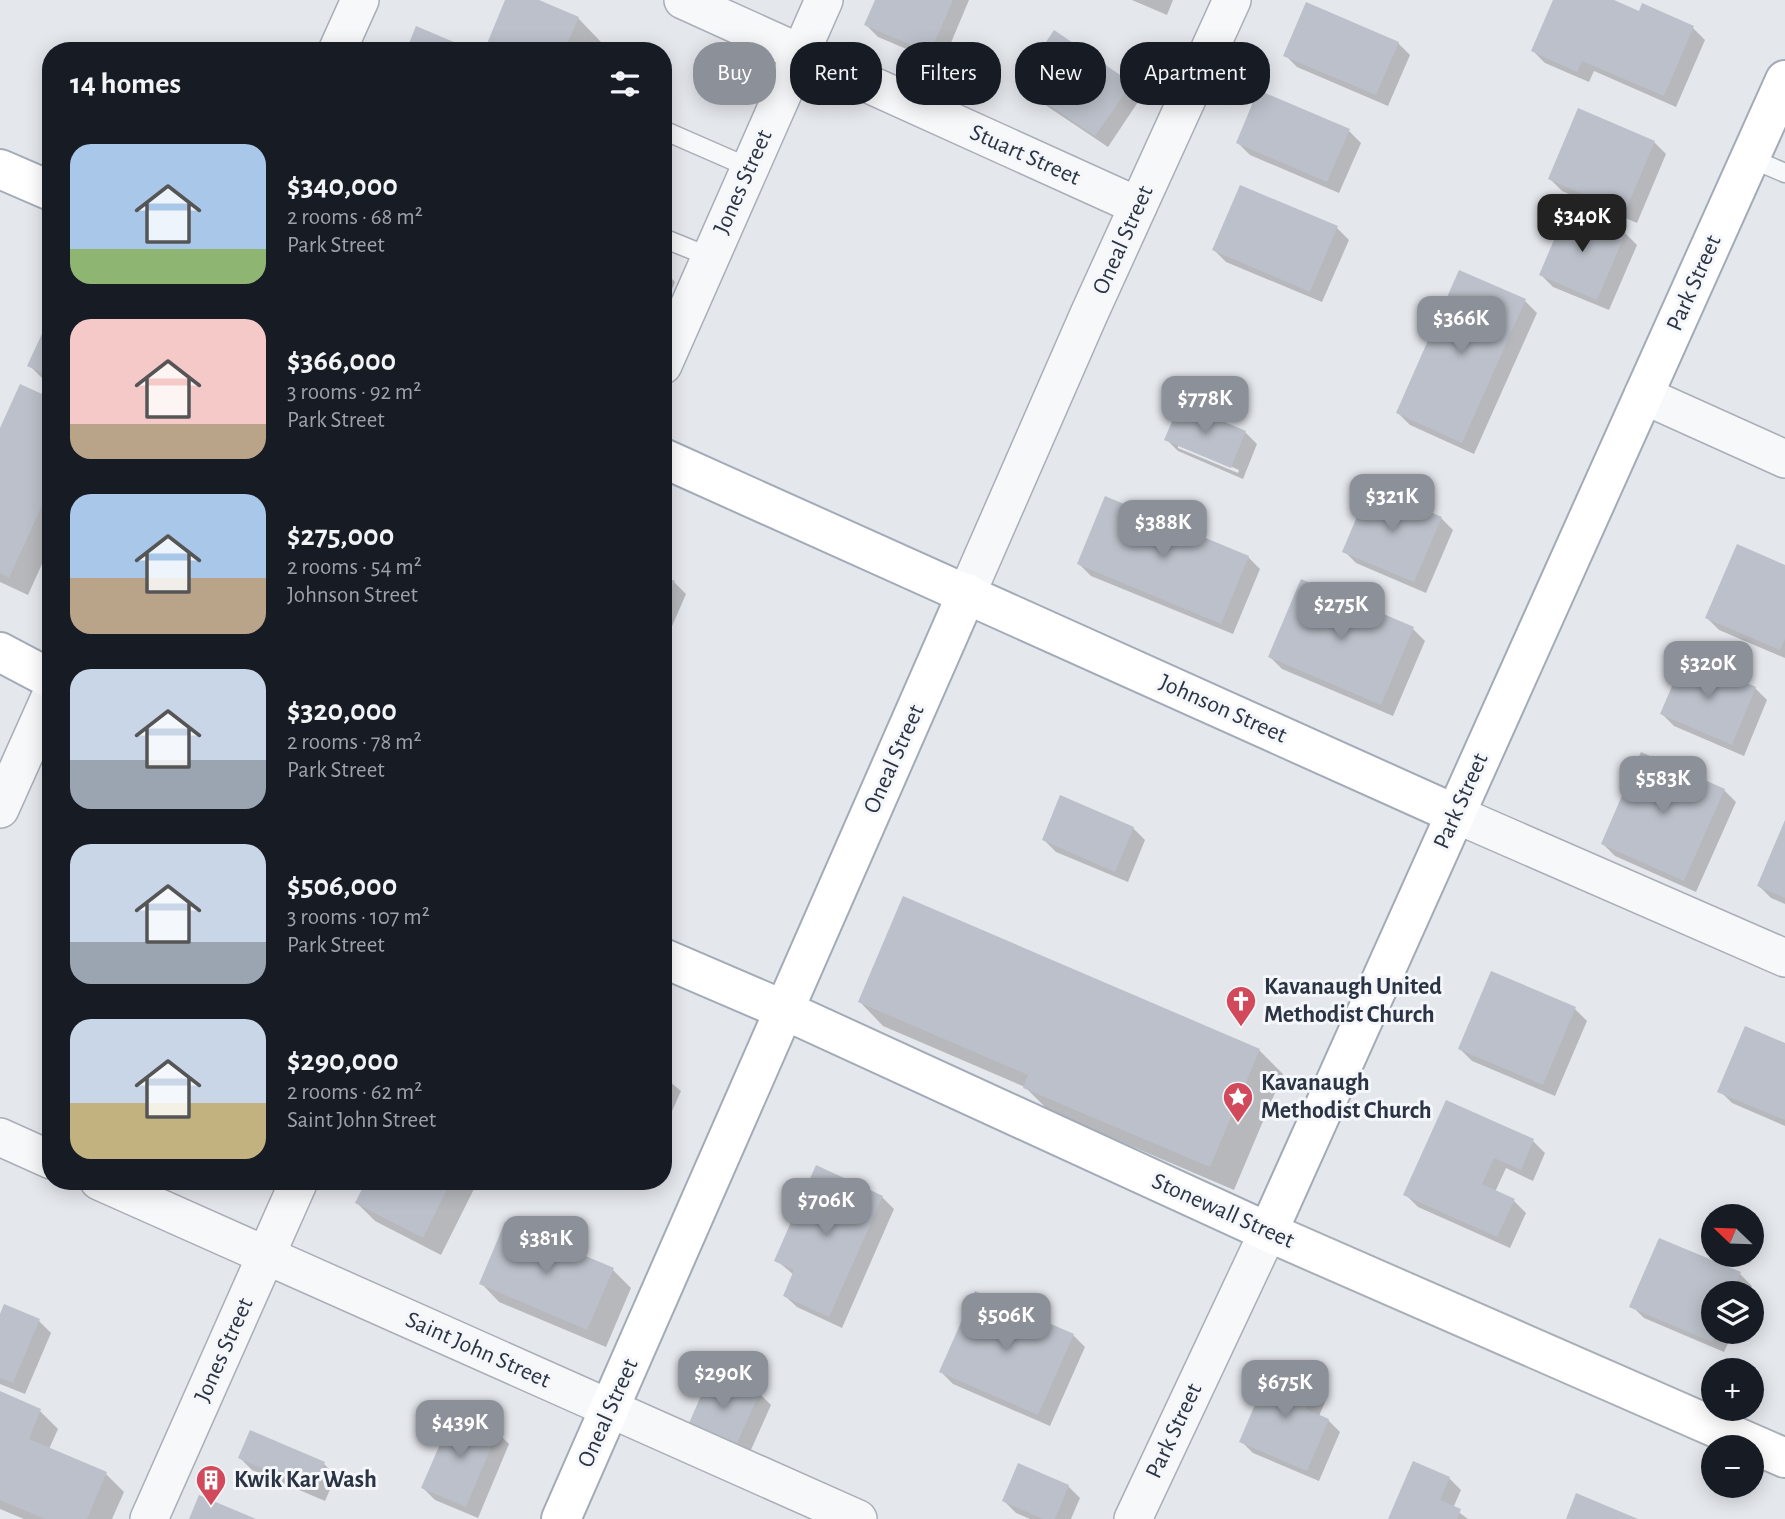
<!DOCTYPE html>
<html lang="en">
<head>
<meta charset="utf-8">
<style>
  :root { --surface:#171b24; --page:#242831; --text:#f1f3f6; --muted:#9ea1a6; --accent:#8c9099 }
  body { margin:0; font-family:"Alegreya Sans",sans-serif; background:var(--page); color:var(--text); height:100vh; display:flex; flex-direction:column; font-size:26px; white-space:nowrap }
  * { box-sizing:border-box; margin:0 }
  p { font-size:23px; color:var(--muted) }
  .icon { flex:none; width:38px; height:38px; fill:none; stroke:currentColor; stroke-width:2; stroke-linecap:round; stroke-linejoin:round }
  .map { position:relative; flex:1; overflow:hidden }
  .side { position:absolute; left:42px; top:42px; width:630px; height:1148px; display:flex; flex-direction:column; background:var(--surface); border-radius:28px; box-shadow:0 4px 18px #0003 }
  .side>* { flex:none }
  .guide { position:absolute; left:693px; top:42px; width:665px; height:63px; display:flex; gap:14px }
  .needle { width:46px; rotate:293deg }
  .tools { position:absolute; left:1701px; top:1204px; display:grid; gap:14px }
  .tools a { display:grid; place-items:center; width:63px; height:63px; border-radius:50%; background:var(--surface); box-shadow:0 4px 18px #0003; font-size:35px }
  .price { position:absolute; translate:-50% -60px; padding:0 16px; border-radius:14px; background:var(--accent); color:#fff; font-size:23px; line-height:46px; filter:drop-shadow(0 2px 4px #0008) }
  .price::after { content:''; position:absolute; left:50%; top:42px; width:21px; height:16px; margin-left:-10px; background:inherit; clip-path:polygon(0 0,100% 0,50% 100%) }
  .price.active { background:#222; color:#fff }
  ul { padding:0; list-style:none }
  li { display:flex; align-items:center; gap:21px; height:175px; padding:0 28px }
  li span { display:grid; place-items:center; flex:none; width:196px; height:140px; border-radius:21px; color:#555 }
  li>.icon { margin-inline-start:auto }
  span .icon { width:84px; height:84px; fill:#fffc; stroke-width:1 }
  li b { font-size:30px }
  h2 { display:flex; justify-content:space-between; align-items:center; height:84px; padding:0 28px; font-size:30px }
  .tag { padding:0 24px; border-radius:28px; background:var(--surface); box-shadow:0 4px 18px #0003; font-size:24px; line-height:63px }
  .tag.active { background:var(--accent); color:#fff }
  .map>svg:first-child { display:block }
  .shadow { fill:#0003; fill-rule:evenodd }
  .building { fill:#bbc0ca }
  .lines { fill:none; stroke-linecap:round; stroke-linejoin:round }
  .lane-casing { stroke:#a9aeb7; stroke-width:21 }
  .street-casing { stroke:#a9aeb7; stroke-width:40 }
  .secondary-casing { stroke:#a9aeb7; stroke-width:42 }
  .primary-casing { stroke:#a3abb8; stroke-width:42 }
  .lane { stroke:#f7f8fa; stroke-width:18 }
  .street { stroke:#f7f8fa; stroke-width:37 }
  .secondary { stroke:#fff; stroke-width:38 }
  .primary { stroke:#fff; stroke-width:38 }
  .labels { text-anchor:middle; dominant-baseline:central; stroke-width:6; stroke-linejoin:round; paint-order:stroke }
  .street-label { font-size:24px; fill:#2b3445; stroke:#f4f6f9 }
  .poi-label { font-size:24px; font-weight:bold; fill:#2b3445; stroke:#f4f6f9; text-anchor:start }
</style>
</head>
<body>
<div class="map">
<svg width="1785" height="1519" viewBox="0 0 1785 1519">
  <rect width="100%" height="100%" fill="#e4e7ec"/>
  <!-- shadow -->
  <g class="shadow">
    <polygon points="507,0 534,0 578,18 601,42 598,51 486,51"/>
    <polygon points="876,0 969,0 942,64 878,37 866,25"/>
    <polygon points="1132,0 1173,0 1167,15"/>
    <polygon points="1555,0 1610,0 1639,13 1693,28 1705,40 1676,107 1594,71 1589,82 1545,63 1533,51"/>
    <polygon points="1398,43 1410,55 1388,106 1297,67 1285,55"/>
    <polygon points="1020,84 1130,84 1142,96 1108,147 1032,96"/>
    <polygon points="1349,131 1361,143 1339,193 1250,155 1238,143"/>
    <polygon points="1654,142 1666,154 1637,223 1562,191 1550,179"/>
    <polygon points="1337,228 1349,240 1322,302 1226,262 1214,250"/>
    <polygon points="1625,233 1637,245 1609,310 1553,287 1541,275"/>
    <polygon points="663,269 675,282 663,311"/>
    <polygon points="1525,301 1537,313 1474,454 1410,425 1398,413"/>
    <polygon points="51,327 51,382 42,378 30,366"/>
    <polygon points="51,400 51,544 28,595 0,582 0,432"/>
    <path d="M1245,432L1257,444L1243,479L1178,451L1166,439ZM1178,444L1239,470L1238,473L1178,448Z"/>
    <polygon points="1441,518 1453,530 1426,593 1356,563 1344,551"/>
    <polygon points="1248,557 1260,569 1233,634 1091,576 1079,564"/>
    <polygon points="1785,566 1785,658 1719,630 1707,618"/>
    <polygon points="663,578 674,582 686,594 663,647"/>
    <polygon points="1413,629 1425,641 1393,716 1282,669 1270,657"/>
    <polygon points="1755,688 1767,700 1744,756 1674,726 1662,714"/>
    <polygon points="1724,790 1736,802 1696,892 1615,856 1603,844"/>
    <polygon points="1785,824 1785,904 1771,898 1759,886"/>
    <polygon points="1133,828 1145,840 1128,882 1056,852 1044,840"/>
    <polygon points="860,1002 1259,1050 1283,1074 1234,1190 1049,1111 1025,1087 883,1026"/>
    <polygon points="1575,1009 1587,1021 1555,1096 1472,1061 1460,1049"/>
    <polygon points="1785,1045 1785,1126 1732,1103 1720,1091"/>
    <polygon points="663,1076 681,1091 668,1120 663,1118"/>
    <polygon points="1447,1102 1533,1141 1545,1153 1533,1181 1506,1168 1495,1192 1514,1201 1526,1213 1510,1248 1418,1207 1406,1195"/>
    <polygon points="368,1181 478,1181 441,1255 375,1221 357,1203"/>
    <polygon points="882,1197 894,1209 842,1328 797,1307 785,1296 794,1275 776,1260"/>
    <polygon points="613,1270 631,1288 606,1347 499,1302 481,1283"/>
    <polygon points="1740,1274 1752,1286 1749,1293 1713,1293 1713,1332 1733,1332 1724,1352 1644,1318 1632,1306"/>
    <polygon points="0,1319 39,1321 51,1333 25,1394 0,1384"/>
    <polygon points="1073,1335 1085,1347 1050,1426 953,1384 941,1372"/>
    <polygon points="1315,1385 1327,1397 1319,1416 1328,1420 1340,1432 1319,1481 1253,1453 1241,1441"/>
    <polygon points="0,1393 40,1411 58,1429 49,1449 106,1474 124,1492 112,1519 24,1519 0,1509"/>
    <polygon points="759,1393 771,1405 746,1461 700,1442"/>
    <polygon points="497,1432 509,1444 478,1518 435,1500 423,1488"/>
    <polygon points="240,1458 324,1464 336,1476 325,1501 252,1470"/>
    <polygon points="1449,1478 1461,1490 1453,1508 1468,1519 1390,1519"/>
    <polygon points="1068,1486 1080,1498 1071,1519 1030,1519 1016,1513 1004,1501"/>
  </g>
  <!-- building -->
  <g class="building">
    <polygon points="505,0 539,0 579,17 564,51 484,51"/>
    <polygon points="875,0 953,0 930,53 864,25"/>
    <polygon points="1553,0 1614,0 1639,11 1642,3 1694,26 1664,96 1582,61 1577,72 1531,51"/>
    <polygon points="1306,2 1399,42 1376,95 1283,56"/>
    <polygon points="416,26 475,51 406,51"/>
    <polygon points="1054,30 1132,83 1095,136 1018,84"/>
    <polygon points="1258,90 1350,129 1327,182 1236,143"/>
    <polygon points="1578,108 1655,141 1625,212 1548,179"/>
    <polygon points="1240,185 1338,226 1310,292 1212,250"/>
    <polygon points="1568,207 1626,232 1597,300 1539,275"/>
    <polygon points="1459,270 1526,299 1462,443 1396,413"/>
    <polygon points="47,323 51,325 51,377 27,366"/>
    <polygon points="20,384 51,398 51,486 9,578 0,573 0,428"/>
    <polygon points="1180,403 1246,431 1231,468 1164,440"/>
    <polygon points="1370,486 1442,517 1414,582 1342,552"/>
    <polygon points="1105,496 1249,556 1221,624 1077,564"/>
    <polygon points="1737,544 1785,565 1785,639 1780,650 1705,618"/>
    <polygon points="663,576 675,581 663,607"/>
    <polygon points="1301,579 1414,627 1381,705 1268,657"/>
    <polygon points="1685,656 1756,687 1732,745 1660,714"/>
    <polygon points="1641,752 1725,789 1684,881 1601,844"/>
    <polygon points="1060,795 1134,827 1115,872 1042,840"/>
    <polygon points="1785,820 1785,898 1757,886"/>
    <polygon points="903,896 1260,1049 1210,1167 1023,1088 1028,1075 858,1002"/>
    <polygon points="1491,971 1576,1007 1543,1085 1458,1049"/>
    <polygon points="1745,1026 1785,1043 1785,1120 1717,1092"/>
    <polygon points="1446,1100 1534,1139 1521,1170 1494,1158 1482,1184 1515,1199 1497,1237 1403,1195"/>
    <polygon points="816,1165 883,1196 829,1317 783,1296 794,1270 774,1261"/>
    <polygon points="366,1181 451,1181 423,1238 355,1203"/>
    <polygon points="505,1222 614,1268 587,1330 479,1284"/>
    <polygon points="1659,1238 1741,1272 1732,1293 1713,1293 1713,1332 1716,1332 1712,1342 1629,1307"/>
    <polygon points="975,1291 1074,1334 1038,1415 939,1372"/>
    <polygon points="4,1304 40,1319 13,1383 0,1378 0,1314"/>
    <polygon points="1272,1365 1316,1384 1306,1409 1329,1419 1307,1471 1239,1442"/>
    <polygon points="712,1371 760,1392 734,1450 686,1430"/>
    <polygon points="0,1391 41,1409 29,1439 107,1472 87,1519 45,1519 0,1500"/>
    <polygon points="454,1412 498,1431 466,1507 421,1488"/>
    <polygon points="250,1430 325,1462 313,1490 238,1458"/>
    <polygon points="1413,1461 1450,1477 1440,1500 1461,1509 1457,1519 1388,1519"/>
    <polygon points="1018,1463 1069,1485 1055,1519 1043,1519 1002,1501"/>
    <polygon points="1576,1493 1638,1519 1566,1519"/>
    <polygon points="199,1495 256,1519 189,1519"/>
  </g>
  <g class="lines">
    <!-- lane casing -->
    <g class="lane-casing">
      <g id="lane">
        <polyline points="663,130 750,168"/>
        <polyline points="1750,158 1785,173"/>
        <polyline points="663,238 710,257"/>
      </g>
    </g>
    <!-- street casing -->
    <g class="street-casing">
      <g id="street">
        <polyline points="683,0 1138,206"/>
        <polyline points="337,51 360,0"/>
        <polyline points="663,365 824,0"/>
        <polyline points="1643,395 1785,459"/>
        <polyline points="967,593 1089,314 1232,0"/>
        <polyline points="0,809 51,695"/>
        <polyline points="1455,814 1785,958"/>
        <polyline points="0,1137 51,1160"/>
        <polyline points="99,1181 858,1519"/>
        <polyline points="149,1519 299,1181"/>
        <polyline points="1133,1519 1268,1232"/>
      </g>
    </g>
    <!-- secondary casing -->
    <g class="secondary-casing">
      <polyline id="secondary" points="1268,1232 1785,1458"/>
    </g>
    <!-- primary casing -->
    <g class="primary-casing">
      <g id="primary">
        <polyline points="0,169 51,191"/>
        <polyline points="663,458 1455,814"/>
        <polyline points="0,652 51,679"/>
        <polyline points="663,958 784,1010 1268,1232 1785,80"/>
        <polyline points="561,1519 967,593"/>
      </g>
    </g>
    <!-- lane -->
    <use href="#lane" class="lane"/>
    <!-- street -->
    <use href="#street" class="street"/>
    <!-- secondary -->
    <use href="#secondary" class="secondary"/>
    <!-- primary -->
    <use href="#primary" class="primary"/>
  </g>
  <!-- icons -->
  <defs>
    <g id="church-pin" transform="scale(1.575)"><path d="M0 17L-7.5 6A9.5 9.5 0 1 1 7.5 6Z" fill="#d1495b" stroke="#f4f6f9"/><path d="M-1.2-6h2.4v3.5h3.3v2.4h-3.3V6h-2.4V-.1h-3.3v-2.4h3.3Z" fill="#fff"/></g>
    <g id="sight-pin" transform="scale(1.575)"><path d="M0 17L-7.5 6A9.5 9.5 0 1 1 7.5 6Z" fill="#d1495b" stroke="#f4f6f9"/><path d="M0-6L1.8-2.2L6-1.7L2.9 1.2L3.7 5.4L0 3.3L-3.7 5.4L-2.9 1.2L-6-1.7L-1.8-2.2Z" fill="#fff"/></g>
    <g id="building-pin" transform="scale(1.575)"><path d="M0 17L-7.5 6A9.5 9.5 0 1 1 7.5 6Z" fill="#d1495b" stroke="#f4f6f9"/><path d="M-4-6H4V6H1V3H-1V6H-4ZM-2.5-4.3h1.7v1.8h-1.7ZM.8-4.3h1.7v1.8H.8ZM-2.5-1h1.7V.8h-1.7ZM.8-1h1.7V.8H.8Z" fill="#fff"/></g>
  </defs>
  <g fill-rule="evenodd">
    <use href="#church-pin" x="1241" y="1001"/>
    <use href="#sight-pin" x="1238" y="1097"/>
    <use href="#building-pin" x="211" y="1480"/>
  </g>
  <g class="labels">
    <!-- street labels -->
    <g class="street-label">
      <text transform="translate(1025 155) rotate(24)">Stuart Street</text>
      <text transform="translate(743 182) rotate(-66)">Jones Street</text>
      <text transform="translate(1123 240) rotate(-66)">Oneal Street</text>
      <text transform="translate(1694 283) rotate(-66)">Park Street</text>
      <text transform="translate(1223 709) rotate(24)">Johnson Street</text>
      <text transform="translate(894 759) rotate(-66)">Oneal Street</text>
      <text transform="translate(1461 801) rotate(-66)">Park Street</text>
      <text transform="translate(1223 1211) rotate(24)">Stonewall Street</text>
      <text transform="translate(224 1350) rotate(-66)">Jones Street</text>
      <text transform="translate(478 1350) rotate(24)">Saint John Street</text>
      <text transform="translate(608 1413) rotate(-66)">Oneal Street</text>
      <text transform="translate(1174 1431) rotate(-65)">Park Street</text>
    </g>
    <!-- poi labels -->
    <g class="poi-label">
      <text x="1264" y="987">Kavanaugh United<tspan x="1264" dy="28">Methodist Church</tspan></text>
      <text x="1261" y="1083">Kavanaugh<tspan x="1261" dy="28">Methodist Church</tspan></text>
      <text x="234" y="1480">Kwik Kar Wash</text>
    </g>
  </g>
</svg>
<div class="tools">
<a><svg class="needle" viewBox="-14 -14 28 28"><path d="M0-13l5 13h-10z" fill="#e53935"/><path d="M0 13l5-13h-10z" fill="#9ea1a6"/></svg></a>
<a><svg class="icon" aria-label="layers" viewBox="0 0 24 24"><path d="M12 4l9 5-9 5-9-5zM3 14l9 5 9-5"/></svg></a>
<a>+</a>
<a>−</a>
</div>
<b class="price active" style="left:1582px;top:254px">$340K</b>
<b class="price" style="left:1461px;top:356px">$366K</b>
<b class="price" style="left:1205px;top:436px">$778K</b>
<b class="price" style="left:1392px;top:534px">$321K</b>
<b class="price" style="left:1163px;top:560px">$388K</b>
<b class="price" style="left:1341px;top:642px">$275K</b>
<b class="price" style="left:1708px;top:701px">$320K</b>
<b class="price" style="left:1663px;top:816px">$583K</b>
<b class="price" style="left:826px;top:1238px">$706K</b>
<b class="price" style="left:546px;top:1276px">$381K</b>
<b class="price" style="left:1006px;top:1353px">$506K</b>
<b class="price" style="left:723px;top:1411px">$290K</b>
<b class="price" style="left:1285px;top:1420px">$675K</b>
<b class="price" style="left:460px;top:1460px">$439K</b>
<div class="guide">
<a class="tag active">Buy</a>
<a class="tag">Rent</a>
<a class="tag">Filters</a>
<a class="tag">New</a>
<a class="tag">Apartment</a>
</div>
<section class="side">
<h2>14 homes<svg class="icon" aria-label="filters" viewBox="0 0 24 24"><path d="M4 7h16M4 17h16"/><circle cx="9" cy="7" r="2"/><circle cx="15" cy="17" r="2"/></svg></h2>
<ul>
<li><span style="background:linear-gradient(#a9c7e8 75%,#8fb573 0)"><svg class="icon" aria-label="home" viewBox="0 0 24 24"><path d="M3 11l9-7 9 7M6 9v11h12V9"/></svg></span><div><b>$340,000</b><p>2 rooms · 68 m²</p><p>Park Street</p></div></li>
<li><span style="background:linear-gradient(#f6c9c9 75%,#b9a48a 0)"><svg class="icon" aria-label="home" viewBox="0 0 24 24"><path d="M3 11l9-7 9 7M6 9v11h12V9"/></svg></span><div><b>$366,000</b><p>3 rooms · 92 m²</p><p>Park Street</p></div></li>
<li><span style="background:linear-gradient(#a9c7e8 60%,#b9a48a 0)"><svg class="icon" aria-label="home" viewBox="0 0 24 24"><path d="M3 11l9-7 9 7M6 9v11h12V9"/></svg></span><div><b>$275,000</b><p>2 rooms · 54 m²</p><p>Johnson Street</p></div></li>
<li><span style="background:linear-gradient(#c9d6e8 65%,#9aa5b1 0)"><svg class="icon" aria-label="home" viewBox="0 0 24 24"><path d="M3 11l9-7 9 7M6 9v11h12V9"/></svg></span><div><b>$320,000</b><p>2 rooms · 78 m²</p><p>Park Street</p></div></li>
<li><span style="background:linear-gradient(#c9d6e8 70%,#9aa5b1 0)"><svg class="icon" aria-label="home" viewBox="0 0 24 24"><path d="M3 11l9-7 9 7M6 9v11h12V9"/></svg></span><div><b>$506,000</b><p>3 rooms · 107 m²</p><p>Park Street</p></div></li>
<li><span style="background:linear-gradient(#c9d6e8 60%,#c2b280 0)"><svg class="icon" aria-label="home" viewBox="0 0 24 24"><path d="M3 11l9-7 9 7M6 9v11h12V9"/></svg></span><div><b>$290,000</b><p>2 rooms · 62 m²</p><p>Saint John Street</p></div></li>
</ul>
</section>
</div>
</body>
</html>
